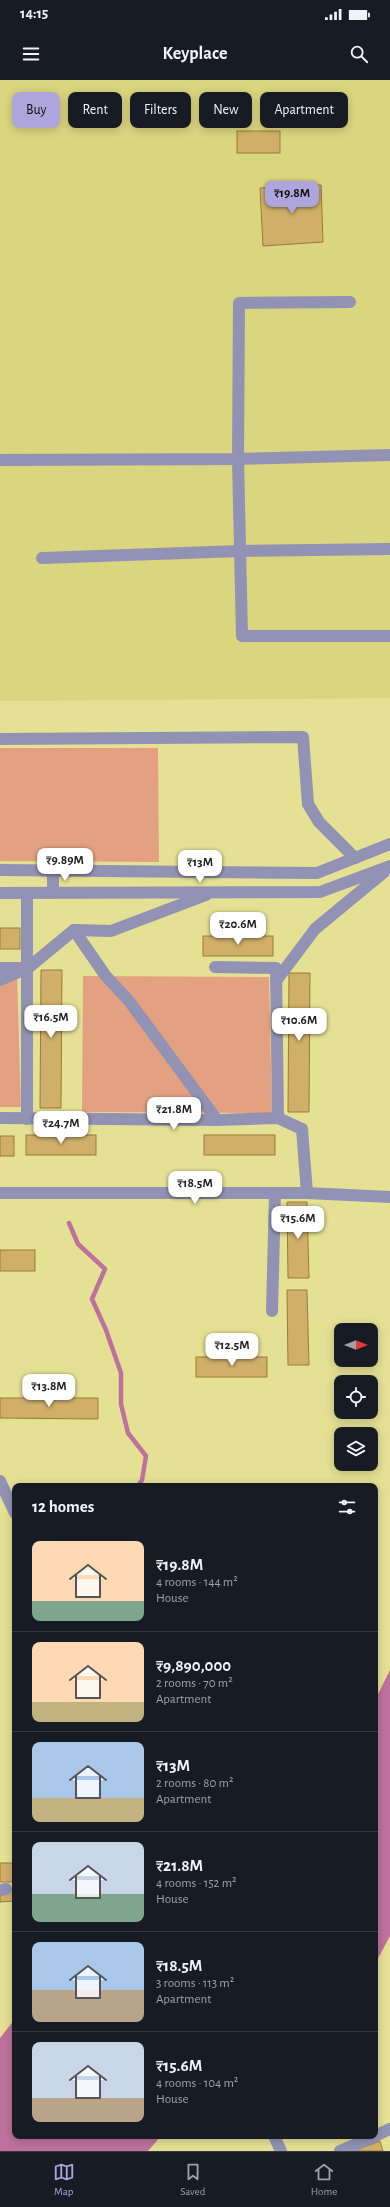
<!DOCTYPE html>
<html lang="en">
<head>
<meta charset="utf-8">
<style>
  :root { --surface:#171b24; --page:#242831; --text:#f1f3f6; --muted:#9ea1a6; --line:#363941; --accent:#aea5dd }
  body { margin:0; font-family:"Alegreya Sans",sans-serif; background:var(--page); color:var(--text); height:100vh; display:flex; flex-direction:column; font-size:15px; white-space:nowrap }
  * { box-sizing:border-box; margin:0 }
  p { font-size:13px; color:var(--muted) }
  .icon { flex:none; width:22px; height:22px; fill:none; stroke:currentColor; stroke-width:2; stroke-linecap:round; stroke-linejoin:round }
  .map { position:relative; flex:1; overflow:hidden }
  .panel { position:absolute; left:12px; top:1403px; width:366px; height:656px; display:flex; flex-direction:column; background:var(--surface); border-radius:8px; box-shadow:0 2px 10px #0003 }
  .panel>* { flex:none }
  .hud { position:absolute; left:12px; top:12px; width:366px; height:36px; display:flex; gap:8px }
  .needle { width:26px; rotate:90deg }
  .tools { position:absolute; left:334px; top:1243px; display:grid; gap:8px }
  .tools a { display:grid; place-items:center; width:44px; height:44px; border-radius:8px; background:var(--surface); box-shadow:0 2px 10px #0003; font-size:20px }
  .price { position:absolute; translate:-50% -34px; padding:0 9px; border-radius:8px; background:#fff; color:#222; font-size:13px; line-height:26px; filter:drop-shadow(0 1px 2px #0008) }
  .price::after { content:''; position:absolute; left:50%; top:24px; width:12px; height:9px; margin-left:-6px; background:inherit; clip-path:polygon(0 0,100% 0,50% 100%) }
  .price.current { background:var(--accent); color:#111 }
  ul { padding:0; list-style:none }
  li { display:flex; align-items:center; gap:12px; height:100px; padding:0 20px }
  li+li { border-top:1px solid var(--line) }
  li span { display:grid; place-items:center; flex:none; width:112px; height:80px; border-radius:8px; color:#555 }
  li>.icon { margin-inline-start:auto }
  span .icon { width:48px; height:48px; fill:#fffc; stroke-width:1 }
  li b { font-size:17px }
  h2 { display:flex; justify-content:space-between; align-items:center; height:48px; padding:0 20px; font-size:17px }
  .pill { padding:0 14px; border-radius:8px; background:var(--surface); box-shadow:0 2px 10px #0003; font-size:14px; line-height:36px }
  .pill.current { background:var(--accent); color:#111 }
  .status { display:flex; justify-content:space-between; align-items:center; height:28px; padding:0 20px; background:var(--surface); direction:ltr }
  .status svg { height:11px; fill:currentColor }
  header { display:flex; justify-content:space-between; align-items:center; height:52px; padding:0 20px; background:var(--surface); font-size:18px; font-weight:700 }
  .tab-bar { display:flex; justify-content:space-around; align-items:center; height:56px; border-top:1px solid var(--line); background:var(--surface); font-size:11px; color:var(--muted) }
  .tab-bar a { display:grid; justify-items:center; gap:2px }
  .tab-bar .current { color:var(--accent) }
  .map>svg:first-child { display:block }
  .built { fill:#dad57f }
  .green { fill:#e4a182 }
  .water { fill:#be719c }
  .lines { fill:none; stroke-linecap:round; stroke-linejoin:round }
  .stream { stroke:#be719c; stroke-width:4.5 }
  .building { fill:#d0b069; stroke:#9b7c34 }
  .minor { stroke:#9292b4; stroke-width:12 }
</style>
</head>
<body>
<div class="status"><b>14:15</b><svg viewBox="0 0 49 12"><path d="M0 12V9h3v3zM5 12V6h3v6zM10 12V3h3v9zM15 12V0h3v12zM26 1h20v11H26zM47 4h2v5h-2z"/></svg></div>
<header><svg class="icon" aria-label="menu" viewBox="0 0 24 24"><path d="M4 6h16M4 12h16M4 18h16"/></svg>Keyplace<svg class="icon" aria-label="search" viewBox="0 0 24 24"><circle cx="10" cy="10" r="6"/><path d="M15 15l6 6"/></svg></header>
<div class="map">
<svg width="390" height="2071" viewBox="0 0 390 2071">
  <rect width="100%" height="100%" fill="#e4e094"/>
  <!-- built -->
  <polygon class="built" points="0,0 390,0 390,618 0,621"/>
  <!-- green -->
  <g class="green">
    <polygon points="0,668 158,668 159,782 0,781"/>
    <polygon points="0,894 17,894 21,1027 0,1027"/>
    <polygon points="83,896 269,897 272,1033 82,1032"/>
  </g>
  <!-- water -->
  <g class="water">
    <polygon points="390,1590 390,1856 375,1884 375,1620"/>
    <polygon points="15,1939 15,2056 161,2056 148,2071 0,2071 0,1958"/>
  </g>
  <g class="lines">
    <!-- stream -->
    <polyline class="stream" points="69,1143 78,1164 105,1189 92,1219 106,1250 121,1293 121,1324 128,1353 146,1376 142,1400 138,1406"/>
  </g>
  <!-- building -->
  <g class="building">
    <rect x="237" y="51" width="43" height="22"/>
    <polygon points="321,105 323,162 263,166 260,108"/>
    <rect x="0" y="848" width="20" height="21"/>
    <rect x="203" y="856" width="70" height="20"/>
    <polygon points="41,890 62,890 61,1028 40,1028"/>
    <polygon points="289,893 310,893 309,1032 288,1032"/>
    <rect x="26" y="1055" width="70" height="20"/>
    <rect x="204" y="1055" width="71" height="20"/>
    <rect x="0" y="1056" width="14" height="20"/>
    <polygon points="287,1122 307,1122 309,1198 288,1198"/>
    <rect x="0" y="1170" width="35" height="21"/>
    <polygon points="287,1210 307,1210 309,1285 288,1285"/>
    <rect x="196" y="1277" width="71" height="20"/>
    <polygon points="0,1318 98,1318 98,1339 0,1338"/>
    <rect x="0" y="1783" width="15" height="19"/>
    <polygon points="15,1810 15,1821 0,1822 0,1811"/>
    <polygon points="380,2061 383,2071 353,2071"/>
  </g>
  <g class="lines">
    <!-- minor -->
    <g class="minor">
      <polyline points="350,222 239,223 238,379 242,556 390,556"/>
      <polyline points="0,380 238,379 390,375"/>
      <polyline points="42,478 240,471 390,469"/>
      <polyline points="0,659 303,657 308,724 319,742 355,778"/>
      <polyline points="0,790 317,793 390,764"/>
      <polyline points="0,813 320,812 390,786"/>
      <polyline points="53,813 53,790"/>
      <polyline points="74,850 105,895 129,921 217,1040"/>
      <polyline points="215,887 276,888 278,1038"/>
      <polyline points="0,888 22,888"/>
      <polyline points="0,900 28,888 74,850 111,851 206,815"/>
      <polyline points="276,901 315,849 384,792"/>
      <polyline points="0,1038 217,1040 278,1038 302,1049 307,1113"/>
      <polyline points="27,1039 27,814"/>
      <polyline points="0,1113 307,1113 390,1117"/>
      <polyline points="272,1231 275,1113"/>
      <polyline points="0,1401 15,1433"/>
      <polyline points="0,1810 6,1809"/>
      <polyline points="274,2056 281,2071"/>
      <polyline points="375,2056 390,2049"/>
      <polyline points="340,2071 375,2056"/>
    </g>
  </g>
</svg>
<div class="tools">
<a><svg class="needle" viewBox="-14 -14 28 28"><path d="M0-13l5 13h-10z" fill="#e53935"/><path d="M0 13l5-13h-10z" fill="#9ea1a6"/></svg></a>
<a><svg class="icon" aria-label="locate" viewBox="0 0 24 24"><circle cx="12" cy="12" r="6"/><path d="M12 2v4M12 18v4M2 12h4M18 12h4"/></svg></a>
<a><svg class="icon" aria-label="layers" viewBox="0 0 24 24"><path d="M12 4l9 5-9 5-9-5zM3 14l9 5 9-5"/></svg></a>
</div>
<b class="price current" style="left:292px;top:135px">₹19.8M</b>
<b class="price" style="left:65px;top:802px">₹9.89M</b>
<b class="price" style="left:200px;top:804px">₹13M</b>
<b class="price" style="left:238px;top:866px">₹20.6M</b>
<b class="price" style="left:51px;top:959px">₹16.5M</b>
<b class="price" style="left:299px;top:962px">₹10.6M</b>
<b class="price" style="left:174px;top:1051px">₹21.8M</b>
<b class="price" style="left:61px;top:1065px">₹24.7M</b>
<b class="price" style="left:195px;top:1125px">₹18.5M</b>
<b class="price" style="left:298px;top:1160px">₹15.6M</b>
<b class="price" style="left:232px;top:1287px">₹12.5M</b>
<b class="price" style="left:49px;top:1328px">₹13.8M</b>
<div class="hud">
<a class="pill current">Buy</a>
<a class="pill">Rent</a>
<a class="pill">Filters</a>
<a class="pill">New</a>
<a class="pill">Apartment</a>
</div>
<section class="panel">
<h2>12 homes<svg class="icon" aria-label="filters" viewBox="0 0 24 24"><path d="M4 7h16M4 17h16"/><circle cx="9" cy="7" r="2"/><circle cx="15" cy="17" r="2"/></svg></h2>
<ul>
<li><span style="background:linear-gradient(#ffd9b3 75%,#7fa58c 0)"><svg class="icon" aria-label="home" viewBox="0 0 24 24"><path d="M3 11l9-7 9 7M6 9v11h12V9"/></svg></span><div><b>₹19.8M</b><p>4 rooms · 144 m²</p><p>House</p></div></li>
<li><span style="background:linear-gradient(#ffd9b3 75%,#c2b280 0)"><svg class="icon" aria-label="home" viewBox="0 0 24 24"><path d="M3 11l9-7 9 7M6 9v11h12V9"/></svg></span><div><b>₹9,890,000</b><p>2 rooms · 70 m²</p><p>Apartment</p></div></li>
<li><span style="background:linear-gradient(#a9c7e8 70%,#c2b280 0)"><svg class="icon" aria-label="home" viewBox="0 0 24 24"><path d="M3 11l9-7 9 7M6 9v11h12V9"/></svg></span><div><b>₹13M</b><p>2 rooms · 80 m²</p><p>Apartment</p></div></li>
<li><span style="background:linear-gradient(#c9d6e8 65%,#7fa58c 0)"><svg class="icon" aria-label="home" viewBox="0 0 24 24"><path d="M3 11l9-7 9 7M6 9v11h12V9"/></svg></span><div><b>₹21.8M</b><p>4 rooms · 152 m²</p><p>House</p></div></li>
<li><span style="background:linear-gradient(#a9c7e8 60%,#b9a48a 0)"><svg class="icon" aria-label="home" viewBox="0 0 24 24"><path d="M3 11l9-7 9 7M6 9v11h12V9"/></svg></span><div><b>₹18.5M</b><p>3 rooms · 113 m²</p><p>Apartment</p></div></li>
<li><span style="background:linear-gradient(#c9d6e8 70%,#b9a48a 0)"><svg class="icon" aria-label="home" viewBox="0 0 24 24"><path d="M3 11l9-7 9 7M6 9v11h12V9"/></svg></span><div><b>₹15.6M</b><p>4 rooms · 104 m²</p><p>House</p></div></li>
</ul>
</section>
</div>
<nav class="tab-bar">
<a class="current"><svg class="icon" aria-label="map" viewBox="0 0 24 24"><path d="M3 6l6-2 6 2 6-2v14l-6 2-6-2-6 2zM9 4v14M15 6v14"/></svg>Map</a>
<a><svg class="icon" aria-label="saved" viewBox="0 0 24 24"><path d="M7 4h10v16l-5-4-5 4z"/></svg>Saved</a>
<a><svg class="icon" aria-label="home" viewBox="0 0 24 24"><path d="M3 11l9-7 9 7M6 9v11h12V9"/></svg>Home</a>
</nav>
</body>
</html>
